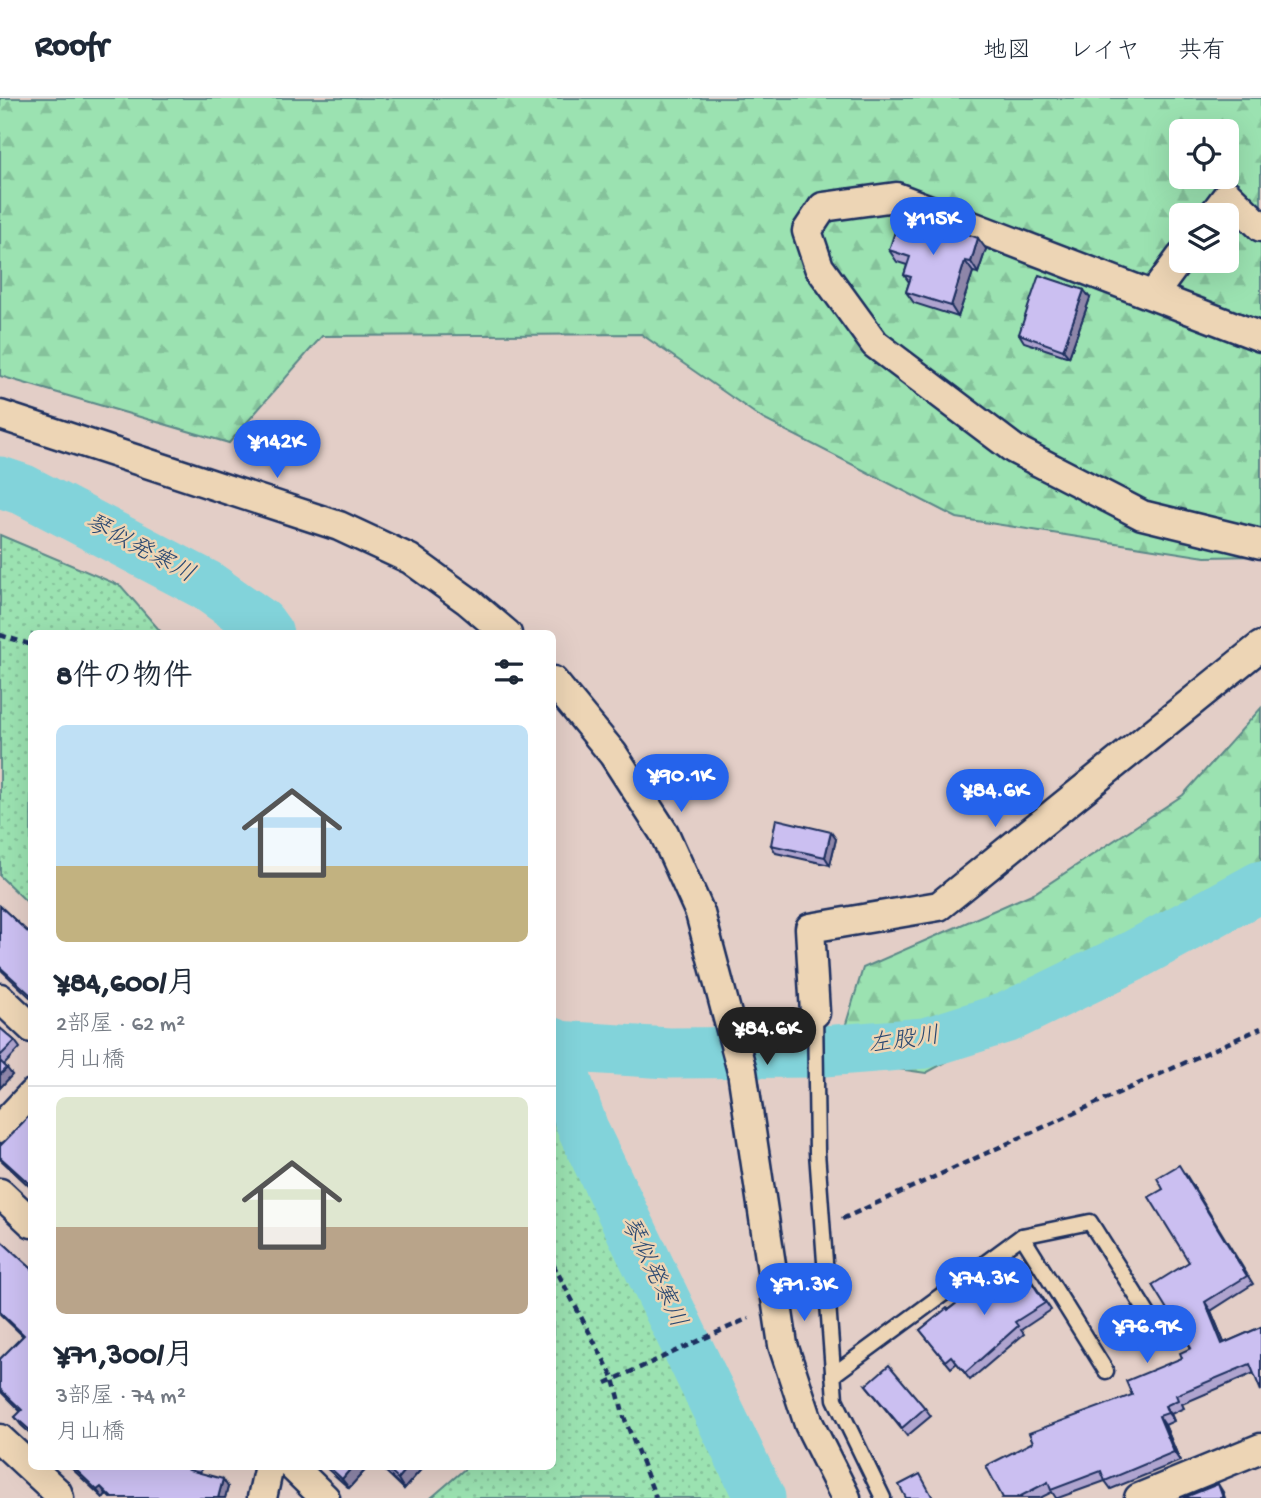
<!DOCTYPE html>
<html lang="ja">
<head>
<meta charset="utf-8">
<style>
  :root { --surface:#fff; --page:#f2f2f3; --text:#1f2937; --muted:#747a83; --line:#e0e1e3; --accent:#2563eb }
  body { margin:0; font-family:"Gochi Hand","Klee One",sans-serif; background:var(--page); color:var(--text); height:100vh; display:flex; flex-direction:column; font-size:26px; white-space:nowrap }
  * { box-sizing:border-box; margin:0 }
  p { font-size:23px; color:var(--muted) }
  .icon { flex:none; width:38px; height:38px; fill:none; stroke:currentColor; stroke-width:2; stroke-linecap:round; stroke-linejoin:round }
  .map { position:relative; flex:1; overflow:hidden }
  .side { position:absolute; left:28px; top:532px; width:528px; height:840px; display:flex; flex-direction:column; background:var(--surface); border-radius:10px; box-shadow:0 7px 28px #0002 }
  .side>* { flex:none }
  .controls { position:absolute; left:1169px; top:21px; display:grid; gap:14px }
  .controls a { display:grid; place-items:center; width:70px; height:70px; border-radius:10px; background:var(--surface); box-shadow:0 7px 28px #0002; font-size:35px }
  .price { position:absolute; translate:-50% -60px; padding:0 16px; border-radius:24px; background:var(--accent); color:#fff; font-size:23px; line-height:46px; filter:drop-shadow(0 2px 4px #0008) }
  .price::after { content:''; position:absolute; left:50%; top:42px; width:21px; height:16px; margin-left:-10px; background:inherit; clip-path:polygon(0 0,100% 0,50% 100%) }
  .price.selected { background:#222; color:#fff }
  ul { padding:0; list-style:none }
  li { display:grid; align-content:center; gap:14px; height:371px; padding:0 28px }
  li+li { border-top:2px solid var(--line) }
  li span { display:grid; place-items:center; height:217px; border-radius:10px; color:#555 }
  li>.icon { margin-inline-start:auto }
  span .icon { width:126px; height:126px; fill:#fffc; stroke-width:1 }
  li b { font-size:30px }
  h2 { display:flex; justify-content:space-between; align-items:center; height:84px; padding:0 28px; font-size:30px }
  header { display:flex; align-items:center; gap:42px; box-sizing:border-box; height:98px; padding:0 35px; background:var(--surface); border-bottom:2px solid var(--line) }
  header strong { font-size:33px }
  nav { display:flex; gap:38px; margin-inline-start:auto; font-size:24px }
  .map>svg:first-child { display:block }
  .grass { fill:url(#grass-dots); stroke:#5b8888; stroke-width:2 }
  .forest { fill:url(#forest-firs); stroke:#5b8888; stroke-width:2; fill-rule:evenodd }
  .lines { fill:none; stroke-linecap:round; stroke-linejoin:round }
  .river { stroke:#82d3da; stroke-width:51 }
  .lane-casing { stroke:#1b2f5e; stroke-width:19 }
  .street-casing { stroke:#1b2f5e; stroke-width:33 }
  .path { stroke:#1b2f5e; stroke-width:4.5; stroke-dasharray:7 5; stroke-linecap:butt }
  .lane { stroke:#edd5b5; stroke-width:14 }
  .street { stroke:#edd5b5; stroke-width:28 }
  .wall { fill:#afa4cf; stroke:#1b2f5e; stroke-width:2 }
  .shaded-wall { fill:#8e86a9; stroke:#1b2f5e; stroke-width:2 }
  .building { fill:#cbbff1; stroke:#1b2f5e; stroke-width:2 }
  .labels { text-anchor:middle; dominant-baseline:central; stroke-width:5; stroke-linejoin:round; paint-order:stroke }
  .water-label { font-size:24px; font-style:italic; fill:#2a4871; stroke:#edd5b5 }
</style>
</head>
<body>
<header>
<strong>Roofr</strong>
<nav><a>地図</a><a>レイヤ</a><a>共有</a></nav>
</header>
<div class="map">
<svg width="1261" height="1400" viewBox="0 0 1261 1400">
  <defs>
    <pattern id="grass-dots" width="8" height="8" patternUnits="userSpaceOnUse" patternTransform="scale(1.75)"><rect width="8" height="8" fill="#9be2b1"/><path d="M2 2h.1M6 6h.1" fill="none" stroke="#85c29b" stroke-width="1.8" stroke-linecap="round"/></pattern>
    <pattern id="forest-firs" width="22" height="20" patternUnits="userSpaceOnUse" patternTransform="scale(1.75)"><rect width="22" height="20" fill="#9be2b1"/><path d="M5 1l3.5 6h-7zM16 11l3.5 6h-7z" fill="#85c29b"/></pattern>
  </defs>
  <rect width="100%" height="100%" fill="#e3cec7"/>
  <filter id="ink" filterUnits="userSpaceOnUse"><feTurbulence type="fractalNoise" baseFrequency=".0143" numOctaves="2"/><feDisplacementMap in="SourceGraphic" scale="14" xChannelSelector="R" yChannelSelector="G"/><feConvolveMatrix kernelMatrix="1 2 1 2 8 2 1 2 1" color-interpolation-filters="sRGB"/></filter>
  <g filter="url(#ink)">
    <!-- grass -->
    <g class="grass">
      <polygon points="0,437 121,488 162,535 32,536 31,808 0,778"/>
      <polygon points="553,993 623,1151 738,1400 431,1400 467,1369 553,1368"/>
    </g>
    <!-- forest -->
    <g class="forest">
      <path d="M0,0H1261V458L1205,459L957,420L763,321L641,236L322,238L229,345L0,278ZM1181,33H1227V79H1181ZM1181,117H1227V163H1181Z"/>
      <polygon points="1261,610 1261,781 1207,798 1071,896 926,975 835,962 863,870 1036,794 1183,697"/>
    </g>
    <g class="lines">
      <!-- river -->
      <g class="river">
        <polyline points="0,384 24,392 206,487 260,525 268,536"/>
        <polyline points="553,945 584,1034 760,1400"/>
        <polyline points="555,948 669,955 811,954 925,945 1008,919 1133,858 1261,788"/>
      </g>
      <!-- lane casing -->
      <g class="lane-casing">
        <g id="lane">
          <polyline points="815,915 817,1054 835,1301 883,1400"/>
          <polyline points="1022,1138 1090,1124 1161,1237"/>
          <polyline points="833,1277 1022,1138 1106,1273"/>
        </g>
      </g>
      <!-- street casing -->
      <g class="street-casing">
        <g id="street">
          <polyline points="1213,117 1228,97 1261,129"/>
          <polyline points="1153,197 1181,159"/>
          <polyline points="1261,239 896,99 823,109 807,133 819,169 875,246 1014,351 1142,417 1261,446"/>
          <polyline points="0,317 339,428 410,461 468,503 507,536"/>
          <polyline points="553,583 613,656 664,735 700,815 742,973 783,1247 809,1326 846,1400"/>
          <polyline points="0,900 32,930"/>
          <polyline points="815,915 810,830 939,808 1261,548"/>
          <polyline points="0,1030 32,996"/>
          <polyline points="0,1095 32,1125"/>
          <polyline points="0,1341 57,1394 59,1400"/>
          <polyline points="292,1368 325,1400"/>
          <polyline points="262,1400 269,1368"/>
          <polyline points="1139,1400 1261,1350"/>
        </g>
      </g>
      <!-- path -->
      <g class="path">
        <polyline points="0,537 32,547"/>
        <polyline points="842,1121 1261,930"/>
        <polyline points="553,1166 614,1281 624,1319 656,1400"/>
        <polyline points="606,1285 749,1220"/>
      </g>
      <!-- lane -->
      <use href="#lane" class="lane"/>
      <!-- street -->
      <use href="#street" class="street"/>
    </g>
    <!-- wall -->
    <g class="wall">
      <polygon points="986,151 978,175 973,174 958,219 914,205 906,194 909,184 904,177 907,167 897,164 889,152"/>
      <polygon points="1090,200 1069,259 1024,244 1019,236"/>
      <polygon points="836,741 830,767 776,755 771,747"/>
      <polygon points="0,808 32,838 32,901 0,871"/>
      <polygon points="0,930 15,943 20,950 4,967 12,977 0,990"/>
      <polygon points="32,1015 32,1091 0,1061 0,1048"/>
      <polygon points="1185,1075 1253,1186 1211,1213 1224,1245 1261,1229 1254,1275 1182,1306 1184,1310 1171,1316 1174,1323 1165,1327 1180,1363 1111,1391 1105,1383 1058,1400 1056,1400 1052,1394 1040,1400 1003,1400 1132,1297 1182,1260 1191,1250 1189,1164 1163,1091"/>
      <polygon points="0,1142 32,1171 32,1337 21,1327 15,1319 21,1314 0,1293 0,1261 23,1238 0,1216"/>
      <polygon points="1017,1161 1051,1212 1021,1232 1024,1236 970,1282 957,1265 951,1270 920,1232"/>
      <polygon points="866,1287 925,1310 931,1318 907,1338"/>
      <polygon points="69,1368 205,1368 199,1375 228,1389 225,1400 110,1400 106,1396 103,1400"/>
      <polygon points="324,1368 369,1368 349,1390"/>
      <polygon points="380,1368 424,1368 404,1391"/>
    </g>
    <!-- shaded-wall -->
    <g class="shaded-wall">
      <polygon points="978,140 986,151 978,175 971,164"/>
      <polygon points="965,163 973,174 958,219 951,208"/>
      <polygon points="1084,192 1090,200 1069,259 1063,252"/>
      <polygon points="831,734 836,741 830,767 825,759"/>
      <polygon points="7,970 12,977 0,990 0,977"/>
      <polygon points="1205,1204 1211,1213 1228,1254 1222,1246"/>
      <polygon points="1165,1308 1171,1316 1174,1323 1168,1315"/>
      <polygon points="1159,1318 1165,1327 1180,1363 1174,1354"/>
      <polygon points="353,1368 369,1368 349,1390 342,1381"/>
      <polygon points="409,1368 424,1368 404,1391 398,1381"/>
      <polygon points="223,1381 228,1389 225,1400 218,1400"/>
      <polygon points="1218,1386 1223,1394 1225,1400 1223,1400"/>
      <polygon points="101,1389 106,1396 103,1400 97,1392"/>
    </g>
    <!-- building -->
    <g class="building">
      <polygon points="911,115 978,140 971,164 965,163 951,208 906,194 911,179 904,177 910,159 889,152 897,127 907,130"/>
      <polygon points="1039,177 1084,192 1063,252 1019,236"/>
      <polygon points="776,721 831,734 825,759 771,747"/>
      <polygon points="0,808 32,838 32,898 0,869"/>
      <polygon points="0,930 15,943 0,958"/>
      <polygon points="0,963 7,970 0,977"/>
      <polygon points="32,1015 32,1088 0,1059 0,1048"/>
      <polygon points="1179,1067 1247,1178 1205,1204 1222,1246 1261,1229 1261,1293 1250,1266 1176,1297 1178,1302 1165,1308 1168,1315 1159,1318 1174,1354 1105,1383 1101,1373 1051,1392 1048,1384 1017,1400 1003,1400 986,1368 1033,1344 1029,1335 1132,1297 1126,1283 1182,1260 1180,1255 1191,1250 1152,1187 1189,1164 1149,1099 1163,1091 1157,1080"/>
      <polygon points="0,1142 32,1171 32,1334 15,1319 22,1312 0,1291 0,1261 24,1237 0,1214"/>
      <polygon points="1017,1161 1045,1205 1015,1224 1018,1228 965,1275 951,1258 945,1263 920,1232 947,1210 948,1212 989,1180"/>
      <polygon points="889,1267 925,1310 902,1330 866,1287"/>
      <polygon points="72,1368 193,1368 189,1372 223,1381 218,1400 112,1400 101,1389 97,1392"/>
      <polygon points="328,1368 353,1368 342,1381"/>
      <polygon points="384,1368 409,1368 398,1381"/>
      <polygon points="920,1376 933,1400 906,1400 899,1387"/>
      <polygon points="1218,1386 1223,1400 1183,1400"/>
    </g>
  </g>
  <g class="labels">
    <!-- water labels -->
    <g class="water-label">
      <text transform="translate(139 452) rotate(28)">琴似発寒川</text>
      <text transform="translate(904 944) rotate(-8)">左股川</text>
      <text transform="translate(652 1175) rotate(64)">琴似発寒川</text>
    </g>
  </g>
</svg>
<div class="controls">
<a><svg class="icon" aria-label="locate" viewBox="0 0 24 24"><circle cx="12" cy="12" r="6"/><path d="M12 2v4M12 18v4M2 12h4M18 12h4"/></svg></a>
<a><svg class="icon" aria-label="layers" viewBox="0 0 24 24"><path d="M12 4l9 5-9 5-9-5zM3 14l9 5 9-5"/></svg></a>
</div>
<b class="price" style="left:933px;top:159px">¥115K</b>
<b class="price" style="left:277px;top:382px">¥142K</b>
<b class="price" style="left:681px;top:716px">¥90.1K</b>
<b class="price" style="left:995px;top:731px">¥84.6K</b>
<b class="price selected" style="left:767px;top:969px">¥84.6K</b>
<b class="price" style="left:984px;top:1219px">¥74.3K</b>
<b class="price" style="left:804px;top:1225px">¥71.3K</b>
<b class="price" style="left:1147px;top:1267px">¥76.9K</b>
<section class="side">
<h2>8件の物件<svg class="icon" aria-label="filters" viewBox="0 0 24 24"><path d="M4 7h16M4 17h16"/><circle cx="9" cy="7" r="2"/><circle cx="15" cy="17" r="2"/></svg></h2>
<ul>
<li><span style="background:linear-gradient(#bfe0f5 65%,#c2b280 0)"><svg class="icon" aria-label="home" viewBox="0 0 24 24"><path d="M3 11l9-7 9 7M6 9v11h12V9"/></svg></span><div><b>¥84,600/月</b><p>2部屋 · 62 m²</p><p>月山橋</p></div></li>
<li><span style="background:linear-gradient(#dfe7d0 60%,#b9a48a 0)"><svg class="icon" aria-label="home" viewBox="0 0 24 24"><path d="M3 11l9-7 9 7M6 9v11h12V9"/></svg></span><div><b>¥71,300/月</b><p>3部屋 · 74 m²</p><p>月山橋</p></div></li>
</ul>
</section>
</div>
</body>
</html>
